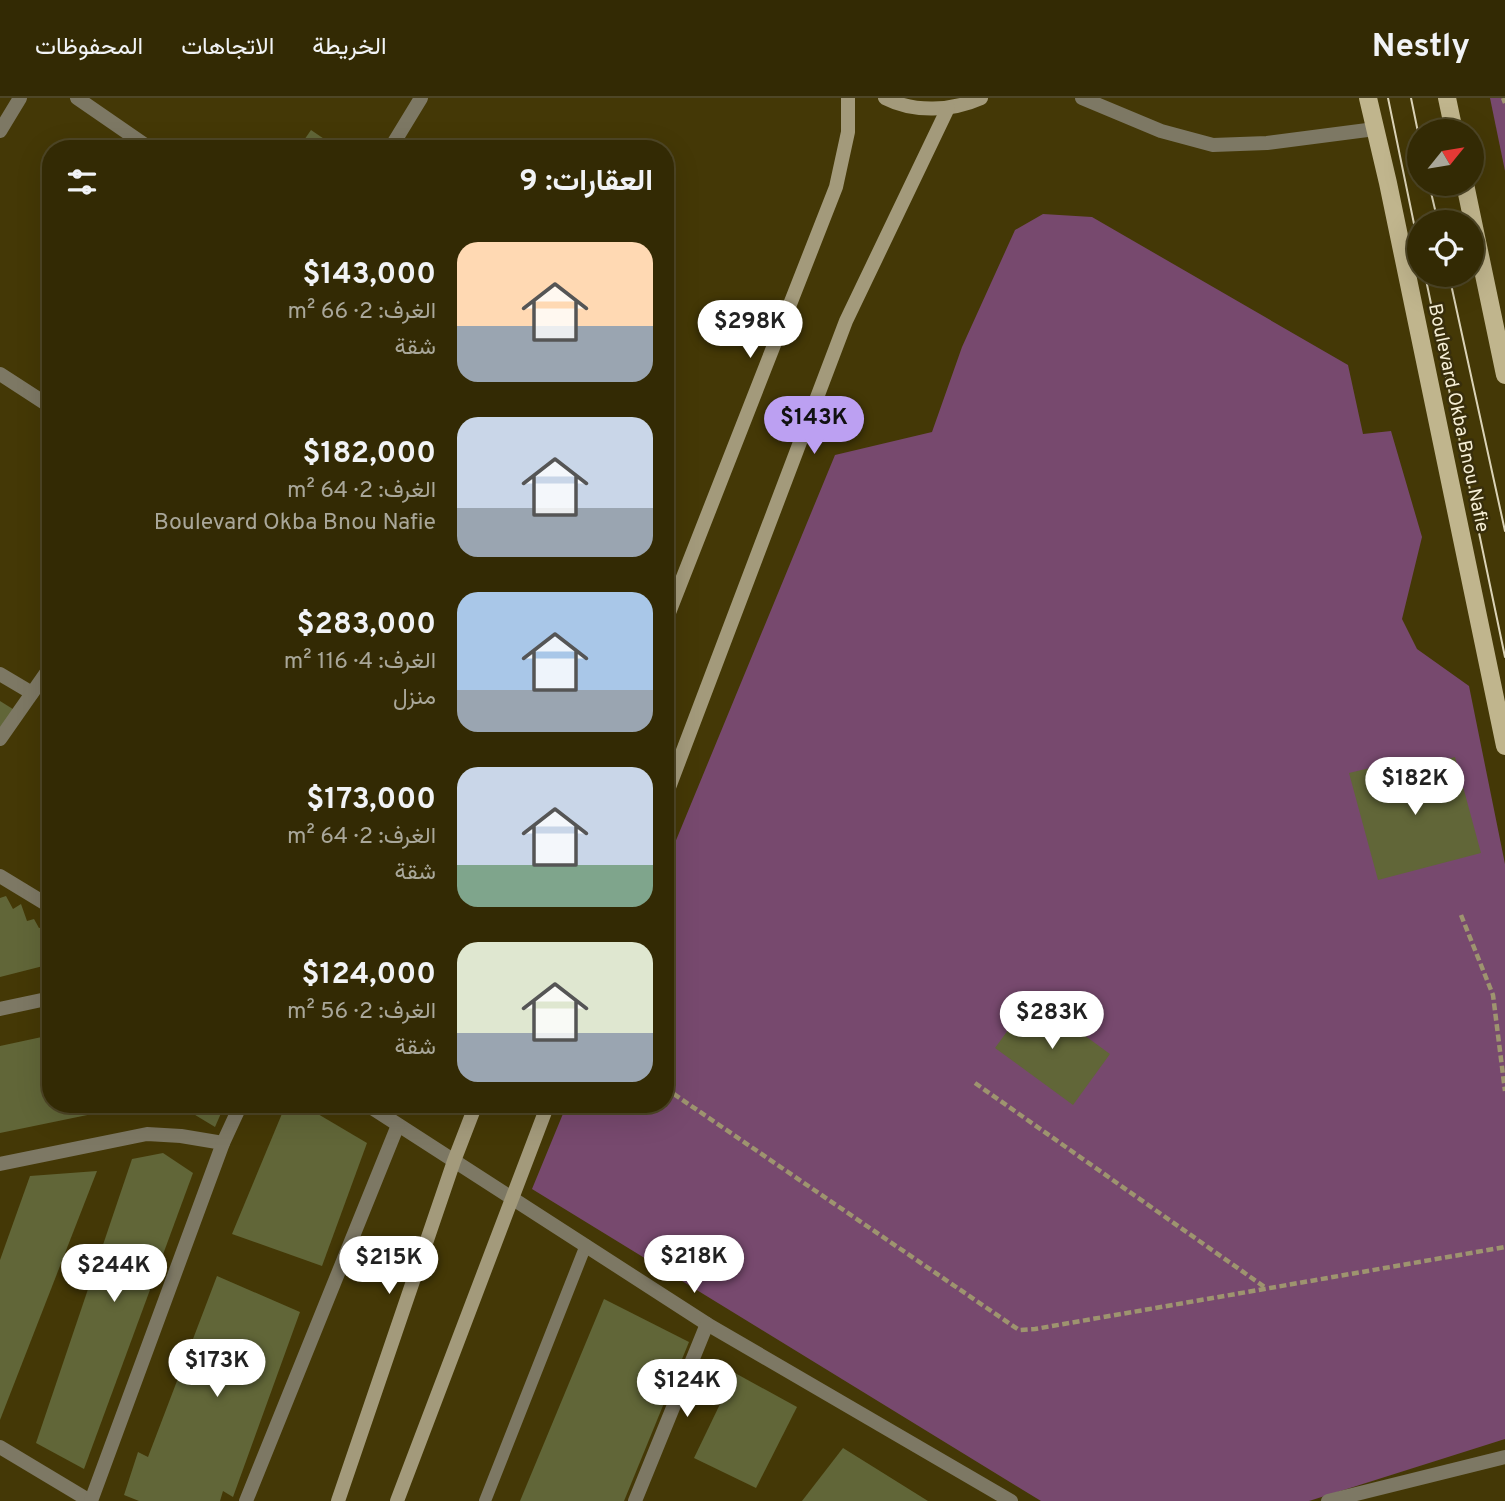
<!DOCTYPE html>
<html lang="ar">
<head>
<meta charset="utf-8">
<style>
  :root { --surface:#332a04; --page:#3b320e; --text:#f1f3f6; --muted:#a9a79a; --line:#4e4626; --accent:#bca0f2 }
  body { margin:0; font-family:Overpass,Vazirmatn,sans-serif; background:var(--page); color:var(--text); direction:rtl; height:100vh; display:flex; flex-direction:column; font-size:26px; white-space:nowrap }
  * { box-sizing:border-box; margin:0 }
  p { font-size:23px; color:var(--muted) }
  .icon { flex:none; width:38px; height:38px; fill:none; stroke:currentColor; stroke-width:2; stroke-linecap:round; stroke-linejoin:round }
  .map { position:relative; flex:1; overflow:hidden; direction:ltr }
  .panel { position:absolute; left:42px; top:42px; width:632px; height:973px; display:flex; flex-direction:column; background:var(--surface); border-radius:28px; box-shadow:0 7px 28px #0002,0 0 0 2px var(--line); direction:rtl }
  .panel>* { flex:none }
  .needle { width:46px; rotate:60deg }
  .fabs { position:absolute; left:1407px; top:21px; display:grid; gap:14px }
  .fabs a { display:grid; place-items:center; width:77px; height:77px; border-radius:50%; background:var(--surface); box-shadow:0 7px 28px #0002,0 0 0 2px var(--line); font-size:35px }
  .price { position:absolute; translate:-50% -60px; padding:0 16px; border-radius:24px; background:#fff; color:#222; font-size:23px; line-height:46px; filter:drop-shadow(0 2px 4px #0008) }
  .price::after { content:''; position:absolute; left:50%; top:42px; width:21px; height:16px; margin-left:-10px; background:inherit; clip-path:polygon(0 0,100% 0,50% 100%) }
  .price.on { background:var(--accent); color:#111 }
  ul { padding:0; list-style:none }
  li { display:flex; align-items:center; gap:21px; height:175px; padding:0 21px }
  li span { display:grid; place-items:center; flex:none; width:196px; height:140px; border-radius:21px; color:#555 }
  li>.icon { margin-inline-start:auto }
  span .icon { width:84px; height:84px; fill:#fffc; stroke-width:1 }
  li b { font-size:30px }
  h2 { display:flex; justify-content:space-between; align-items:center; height:84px; padding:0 21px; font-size:30px }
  header { display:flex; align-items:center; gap:42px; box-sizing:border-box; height:98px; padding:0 35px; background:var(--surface); border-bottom:2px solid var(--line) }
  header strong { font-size:33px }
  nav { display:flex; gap:38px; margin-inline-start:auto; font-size:24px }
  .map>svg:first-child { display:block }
  .green { fill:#77496e }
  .building { fill:#616638 }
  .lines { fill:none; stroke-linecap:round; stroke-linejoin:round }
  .path { stroke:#9e946f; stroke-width:4.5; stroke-dasharray:7 3.5; stroke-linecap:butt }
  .service { stroke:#7d7864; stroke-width:12 }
  .minor { stroke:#7d7864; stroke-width:14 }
  .tertiary { stroke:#7d7864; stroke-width:14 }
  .secondary { stroke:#a39a7b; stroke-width:14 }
  .primary { stroke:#c0b58d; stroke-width:18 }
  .tram { stroke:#dbd3b7; stroke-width:2 }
  .labels { text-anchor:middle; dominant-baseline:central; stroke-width:5; stroke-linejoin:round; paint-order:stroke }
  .street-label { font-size:19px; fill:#f6efd6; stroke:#382e0b }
</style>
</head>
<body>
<header>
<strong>Nestly</strong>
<nav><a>الخريطة</a><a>الاتجاهات</a><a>المحفوظات</a></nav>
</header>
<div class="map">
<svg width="1505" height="1403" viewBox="0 0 1505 1403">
  <rect width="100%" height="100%" fill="#443806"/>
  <!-- green -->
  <g class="green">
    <polygon points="1490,0 1505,0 1505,73"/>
    <polygon points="1043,116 1092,119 1348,267 1363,336 1391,333 1422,439 1402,521 1417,551 1469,588 1505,766 1505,1341 1309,1403 1041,1403 532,1091 567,1006 665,1006 665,769 835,357 932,334 962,249 1015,132"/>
  </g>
  <!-- building -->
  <g class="building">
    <polygon points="311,32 339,51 298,51"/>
    <polygon points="0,603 16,613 0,633"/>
    <polygon points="1455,659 1481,755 1378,782 1349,675 1374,669 1377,680"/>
    <polygon points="6,798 13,811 21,806 27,823 34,821 39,830 51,827 51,866 0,879 0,800"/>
    <polygon points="1032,899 1110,956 1073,1007 995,950"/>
    <polygon points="51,937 51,1006 136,1006 136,1007 0,1035 0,948"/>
    <polygon points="177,1006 225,1006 215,1029"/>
    <polygon points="286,1006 301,1006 367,1045 322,1168 232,1136"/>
    <polygon points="163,1055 193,1075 84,1371 36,1345 132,1061"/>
    <polygon points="97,1073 0,1322 0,1162 30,1078"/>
    <polygon points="217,1178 300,1214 233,1399 223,1393 220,1403 139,1403 124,1397 138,1354 148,1359"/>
    <polygon points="604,1201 689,1244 624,1403 520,1403"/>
    <polygon points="735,1275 797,1309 756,1390 694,1360"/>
    <polygon points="843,1350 928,1403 802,1403"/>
  </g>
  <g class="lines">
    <!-- path -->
    <g class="path">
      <polyline points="1503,0 1505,5"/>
      <polyline points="1461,817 1493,897 1505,993"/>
      <polyline points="975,985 1266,1190"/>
      <polyline points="665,990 1019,1232 1035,1231 1505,1149"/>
    </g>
    <!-- service -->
    <polyline class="service" points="485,1403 586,1147"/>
    <!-- minor -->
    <g class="minor">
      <polyline points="77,0 151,51"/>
      <polyline points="0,33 20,0"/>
      <polyline points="390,51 421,0"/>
      <polyline points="0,276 51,309"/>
      <polyline points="0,576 32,595"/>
      <polyline points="0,641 51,568"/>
      <polyline points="0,778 51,809"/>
      <polyline points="0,911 51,900"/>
      <polyline points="366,1006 707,1226 1011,1403"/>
      <polyline points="0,1066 147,1036 181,1038 223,1045"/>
      <polyline points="0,1349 90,1403"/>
      <polyline points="91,1403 223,1045 241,1006"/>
      <polyline points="246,1403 398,1027"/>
      <polyline points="635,1403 707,1226"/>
      <polyline points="1328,1403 1505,1359"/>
    </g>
    <!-- tertiary -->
    <polyline class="tertiary" points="1082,0 1161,33 1213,47 1267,45 1375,31"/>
    <!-- secondary -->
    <g class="secondary">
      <path d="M885,0C914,15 952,13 981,0"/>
      <polyline points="665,525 836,89 848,34 848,0"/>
      <polyline points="665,700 846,223 948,10"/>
      <polyline points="338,1403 454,1063 476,1006"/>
      <polyline points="397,1403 548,1006"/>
    </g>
    <!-- primary -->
    <g class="primary">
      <polyline points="1368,0 1388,85 1505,648"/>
      <polyline points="1447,0 1454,33"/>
      <polyline points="1465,86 1505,277"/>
    </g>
    <!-- tram -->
    <g class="tram">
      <polyline points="1388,0 1419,150"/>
      <polyline points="1411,0 1419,39"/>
      <polyline points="1429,86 1438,124"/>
      <polyline points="1425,177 1505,559"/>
      <polyline points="1449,177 1505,433"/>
    </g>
  </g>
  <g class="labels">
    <!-- street labels -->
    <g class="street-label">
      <text transform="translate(1458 320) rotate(78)">Boulevard Okba Bnou Nafie</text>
    </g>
  </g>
</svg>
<div class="fabs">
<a><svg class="needle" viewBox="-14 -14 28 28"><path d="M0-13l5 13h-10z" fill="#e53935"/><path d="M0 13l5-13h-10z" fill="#a9a79a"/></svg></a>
<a><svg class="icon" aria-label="locate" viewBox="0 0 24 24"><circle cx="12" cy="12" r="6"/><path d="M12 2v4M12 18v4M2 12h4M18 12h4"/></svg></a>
</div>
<b class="price" style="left:750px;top:262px">$298K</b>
<b class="price on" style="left:814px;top:358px">$143K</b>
<b class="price" style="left:1415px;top:719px">$182K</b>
<b class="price" style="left:1052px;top:953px">$283K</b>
<b class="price" style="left:694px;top:1197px">$218K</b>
<b class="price" style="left:389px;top:1198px">$215K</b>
<b class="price" style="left:114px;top:1206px">$244K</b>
<b class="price" style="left:217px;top:1301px">$173K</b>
<b class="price" style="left:687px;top:1321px">$124K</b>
<section class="panel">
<h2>العقارات: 9<svg class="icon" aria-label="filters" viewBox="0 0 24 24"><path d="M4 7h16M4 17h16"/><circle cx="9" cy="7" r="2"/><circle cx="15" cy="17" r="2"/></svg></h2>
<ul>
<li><span style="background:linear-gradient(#ffd9b3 60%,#9aa5b1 0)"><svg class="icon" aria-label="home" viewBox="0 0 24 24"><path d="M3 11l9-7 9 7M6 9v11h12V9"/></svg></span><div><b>$143,000</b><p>الغرف: 2 · 66 m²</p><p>شقة</p></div></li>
<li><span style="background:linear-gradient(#c9d6e8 65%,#9aa5b1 0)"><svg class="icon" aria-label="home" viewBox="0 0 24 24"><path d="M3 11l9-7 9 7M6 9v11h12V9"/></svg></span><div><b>$182,000</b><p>الغرف: 2 · 64 m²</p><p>Boulevard Okba Bnou Nafie</p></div></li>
<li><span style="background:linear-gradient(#a9c7e8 70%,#9aa5b1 0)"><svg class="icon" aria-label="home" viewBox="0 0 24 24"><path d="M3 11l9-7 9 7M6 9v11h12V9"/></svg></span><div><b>$283,000</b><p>الغرف: 4 · 116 m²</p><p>منزل</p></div></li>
<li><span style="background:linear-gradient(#c9d6e8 70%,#7fa58c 0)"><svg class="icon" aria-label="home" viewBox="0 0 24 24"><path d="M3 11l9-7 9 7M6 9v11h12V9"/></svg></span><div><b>$173,000</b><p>الغرف: 2 · 64 m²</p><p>شقة</p></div></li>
<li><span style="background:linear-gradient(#dfe7d0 65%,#9aa5b1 0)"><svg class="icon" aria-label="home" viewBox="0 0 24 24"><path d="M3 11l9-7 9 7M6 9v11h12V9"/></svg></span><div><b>$124,000</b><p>الغرف: 2 · 56 m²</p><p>شقة</p></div></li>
</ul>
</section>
</div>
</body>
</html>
